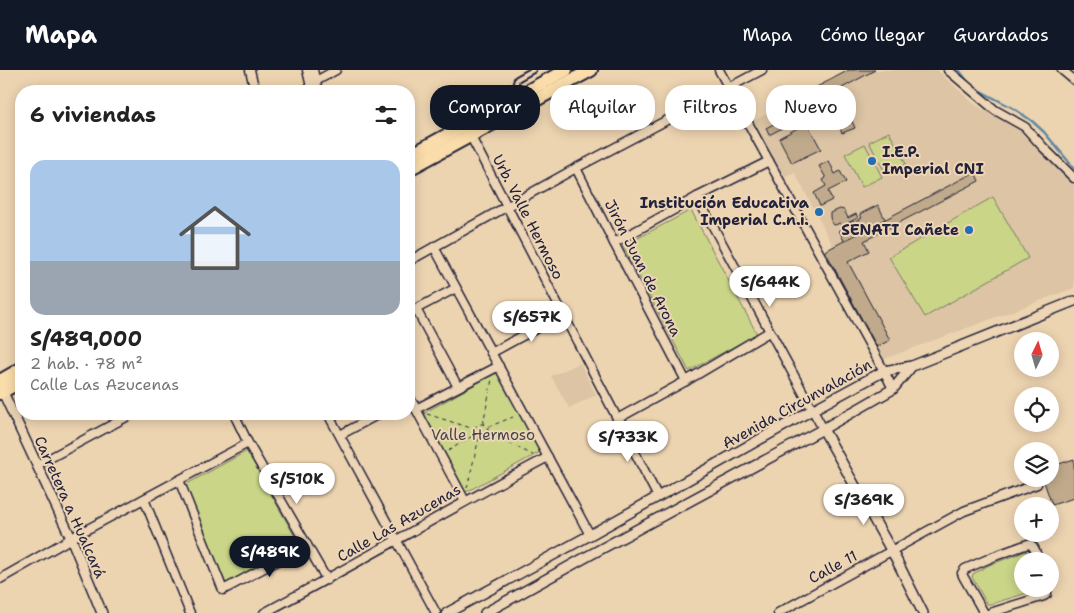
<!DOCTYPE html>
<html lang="es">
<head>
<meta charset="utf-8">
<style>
  :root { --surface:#fff; --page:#f6f6f6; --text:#222; --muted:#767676; --line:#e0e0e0; --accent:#111827 }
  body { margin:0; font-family:"Shantell Sans",sans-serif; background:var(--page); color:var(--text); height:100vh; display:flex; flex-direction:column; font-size:19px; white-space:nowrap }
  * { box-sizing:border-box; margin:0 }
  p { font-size:16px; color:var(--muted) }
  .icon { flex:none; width:28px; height:28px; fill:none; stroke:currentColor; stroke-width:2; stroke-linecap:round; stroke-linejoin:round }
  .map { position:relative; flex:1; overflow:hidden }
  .side { position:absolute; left:15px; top:15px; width:400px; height:335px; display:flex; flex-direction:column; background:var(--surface); border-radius:20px; box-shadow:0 2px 12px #0003 }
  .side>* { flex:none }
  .guide { position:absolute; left:430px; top:15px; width:475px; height:45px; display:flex; gap:10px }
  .needle { width:32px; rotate:5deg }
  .buttons { position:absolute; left:1014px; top:262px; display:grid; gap:10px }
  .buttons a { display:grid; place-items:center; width:45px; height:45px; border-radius:50%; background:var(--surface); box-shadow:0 2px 12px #0003; font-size:25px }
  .price { position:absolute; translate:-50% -42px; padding:0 11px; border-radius:18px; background:#fff; color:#222; font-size:16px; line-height:32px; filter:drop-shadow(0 1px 2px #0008) }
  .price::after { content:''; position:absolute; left:50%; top:30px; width:15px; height:11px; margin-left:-8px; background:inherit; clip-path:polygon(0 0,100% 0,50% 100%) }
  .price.on { background:var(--accent); color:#fff }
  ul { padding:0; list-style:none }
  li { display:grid; align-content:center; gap:10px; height:265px; padding:0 15px }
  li+li { border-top:1px solid var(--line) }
  li span { display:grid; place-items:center; height:155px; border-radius:15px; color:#555 }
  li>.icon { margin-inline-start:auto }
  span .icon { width:90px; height:90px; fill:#fffc; stroke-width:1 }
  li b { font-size:21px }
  h2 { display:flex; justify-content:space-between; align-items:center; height:60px; padding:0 15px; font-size:21px }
  .pill { padding:0 18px; border-radius:20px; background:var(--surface); box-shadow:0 2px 12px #0003; font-size:18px; line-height:45px }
  .pill.on { background:var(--accent); color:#fff }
  header { display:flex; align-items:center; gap:30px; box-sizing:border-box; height:70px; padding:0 25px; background:var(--accent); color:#fff }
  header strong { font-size:24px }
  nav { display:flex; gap:28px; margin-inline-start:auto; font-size:18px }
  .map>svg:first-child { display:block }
  .built { fill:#dcc4a4 }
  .green { fill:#cad588; stroke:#767c62 }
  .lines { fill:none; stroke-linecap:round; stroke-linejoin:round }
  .stream { stroke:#5e89a2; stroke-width:2.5 }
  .building { fill:#c0aa8b; stroke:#22223b }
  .service-casing { stroke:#22223b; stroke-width:8 }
  .minor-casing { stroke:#22223b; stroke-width:11 }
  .tertiary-casing { stroke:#22223b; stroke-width:12 }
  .trunk-casing { stroke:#22223b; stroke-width:16 }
  .path { stroke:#22223b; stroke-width:1; stroke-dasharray:4 4; stroke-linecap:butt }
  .service { stroke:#edd5b5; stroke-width:4 }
  .minor { stroke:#edd5b5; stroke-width:8 }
  .tertiary { stroke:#edd5b5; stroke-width:9 }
  .trunk { stroke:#faddab; stroke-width:12 }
  .poi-dot { fill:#1f6fb2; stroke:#edd5b5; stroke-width:2 }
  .labels { text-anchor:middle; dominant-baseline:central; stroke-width:4; stroke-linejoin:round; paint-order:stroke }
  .poi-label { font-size:15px; font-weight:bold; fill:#22223b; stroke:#edd5b5; text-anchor:end }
  .street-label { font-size:15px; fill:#22223b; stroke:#edd5b5 }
  .park-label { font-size:15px; fill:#44464a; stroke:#edd5b5 }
</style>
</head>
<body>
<header>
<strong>Mapa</strong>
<nav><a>Mapa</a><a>Cómo llegar</a><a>Guardados</a></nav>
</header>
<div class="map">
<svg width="1074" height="543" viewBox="0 0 1074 543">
  <rect width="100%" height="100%" fill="#edd4b1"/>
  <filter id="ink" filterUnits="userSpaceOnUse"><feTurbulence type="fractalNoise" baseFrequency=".02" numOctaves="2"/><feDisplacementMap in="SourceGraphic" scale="10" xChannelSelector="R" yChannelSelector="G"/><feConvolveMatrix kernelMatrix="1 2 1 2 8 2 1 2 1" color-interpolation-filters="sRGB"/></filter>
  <g filter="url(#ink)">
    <!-- built -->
    <g class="built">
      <polygon points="849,0 937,0 974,34 1020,61 1074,115 1074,218 884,289 825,181 833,176 795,103 785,107 782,106 753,51"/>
      <polygon points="580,293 596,325 569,338 551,306"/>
    </g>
    <!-- green -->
    <g class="green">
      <polygon points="889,62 906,94 886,104 869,72"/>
      <polygon points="865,74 882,107 862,117 845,84"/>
      <polygon points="993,127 1028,188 925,247 889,187"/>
      <polygon points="691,140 757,264 689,301 623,176"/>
      <polygon points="497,302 540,382 466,422 424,343"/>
      <polygon points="247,381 299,474 226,514 185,415"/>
      <polygon points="1027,481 1031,491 1022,491 1022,519 1038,519 1037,520 991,534 987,534 972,507 973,504 989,495"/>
    </g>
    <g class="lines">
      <!-- stream -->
      <polyline class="stream" points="959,0 971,16 1013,38 1032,51 1044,62 1074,98"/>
    </g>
    <!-- building -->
    <g class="building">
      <polygon points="849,0 875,0 842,18 845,25 769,65 766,58 816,31 811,20"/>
      <polygon points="851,49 855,58 842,63 838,54"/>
      <polygon points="807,53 821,79 792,93 779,68"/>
      <polygon points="829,91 835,104 840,101 846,112 828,121 832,130 820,136 814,123 826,116 823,110 826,108 819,96"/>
      <polygon points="975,102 979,111 864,171 869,181 848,192 890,270 877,277 825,181"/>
      <polygon points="878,135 885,149 844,171 839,160 862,148 860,144"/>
      <polygon points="840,139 844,140 848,148 856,144 858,148 841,156 840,153 835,155 832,154 830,147 830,143"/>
      <polygon points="1074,389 1074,428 1052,435 1043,409 1050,409 1050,397"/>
    </g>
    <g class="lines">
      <!-- service casing -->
      <g class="service-casing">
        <polyline id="service" points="513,26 517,9 533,0"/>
      </g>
      <!-- minor casing -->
      <g class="minor-casing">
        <g id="minor">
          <polyline points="250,0 255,21"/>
          <polyline points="307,0 312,21"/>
          <polyline points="313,0 318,21"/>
          <polyline points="719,0 884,301 893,319"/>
          <polyline points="948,0 995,40 1025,57 1043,77 1074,108"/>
          <polyline points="1062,0 1074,10"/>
          <polyline points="316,11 336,0"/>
          <polyline points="469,63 658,427"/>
          <polyline points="576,98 614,173 686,311"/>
          <polyline points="697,127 823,359"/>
          <polyline points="614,173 697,127 769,91"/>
          <polyline points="434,177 590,465"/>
          <polyline points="409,191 576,98 762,0"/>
          <polyline points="456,218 416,239 458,317"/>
          <polyline points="491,283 563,244"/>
          <polyline points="409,326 465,431"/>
          <polyline points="416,339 499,296"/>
          <polyline points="234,344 248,373 327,510"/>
          <polyline points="328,344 436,543"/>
          <polyline points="617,349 686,311 769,262"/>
          <polyline points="340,365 379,344"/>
          <polyline points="37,395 132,344"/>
          <polyline points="179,410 223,520 307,475"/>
          <polyline points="144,429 190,543"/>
          <polyline points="0,509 84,461 248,373"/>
          <path d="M264,543C360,492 453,437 548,387"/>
          <polyline points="778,543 964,441 1037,414"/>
          <path d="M984,543L963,506L962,503L965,499L995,486L1028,474C1036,475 1036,485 1038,491"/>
          <polyline points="990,543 1044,526 1047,524 1047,519"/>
        </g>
      </g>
      <!-- tertiary casing -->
      <g class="tertiary-casing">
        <g id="tertiary">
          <polyline points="1,318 71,468 102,543"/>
          <polyline points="823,359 895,487 923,543"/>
          <polyline points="447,543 590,465 812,340 884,301 912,296 1074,231"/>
          <polyline points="485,543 588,486 823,359 893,319 912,296"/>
        </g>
      </g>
      <!-- trunk casing -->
      <g class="trunk-casing">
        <g id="trunk">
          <polyline points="409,86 566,0"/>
          <polyline points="409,99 591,0"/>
          <polyline points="0,311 21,299"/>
          <polyline points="0,323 21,311"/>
        </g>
      </g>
      <!-- path -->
      <g class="path">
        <polyline points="427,344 474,359"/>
        <polyline points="483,354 492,309"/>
        <circle cx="481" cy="361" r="7"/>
        <polyline points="488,357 513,347"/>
        <polyline points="488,363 533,385"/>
        <polyline points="448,381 474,365"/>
        <polyline points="467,418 479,368"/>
      </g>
      <!-- service -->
      <use href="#service" class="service"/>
      <!-- minor -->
      <use href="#minor" class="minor"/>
      <!-- tertiary -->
      <use href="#tertiary" class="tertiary"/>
      <!-- trunk -->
      <use href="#trunk" class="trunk"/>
    </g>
  </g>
  <!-- markers -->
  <g class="poi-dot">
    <circle cx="872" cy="91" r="5"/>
    <circle cx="819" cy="142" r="5"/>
    <circle cx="969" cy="160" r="5"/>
  </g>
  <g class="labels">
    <!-- poi labels -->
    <g class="poi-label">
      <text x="882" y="82" text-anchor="start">I.E.P.<tspan x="882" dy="17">Imperial CNI</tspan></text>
      <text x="809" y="133">Institución Educativa<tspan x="809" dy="17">Imperial C.n.i.</tspan></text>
      <text x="959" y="160">SENATI Cañete</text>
    </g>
    <!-- street labels -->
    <g class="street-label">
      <text transform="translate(528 147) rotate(63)">Urb. Valle Hermoso</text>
      <text transform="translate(643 198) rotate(63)">Jirón Juan de Arona</text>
      <text transform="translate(797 334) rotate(-29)">Avenida Circunvalación</text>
      <text transform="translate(70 437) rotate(66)">Carretera a Hualcará</text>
      <text transform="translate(399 453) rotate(-30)">Calle Las Azucenas</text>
      <text transform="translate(833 497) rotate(-28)">Calle 11</text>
    </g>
    <!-- park labels -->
    <g class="park-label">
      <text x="483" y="365">Valle Hermoso</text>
    </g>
  </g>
</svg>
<div class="buttons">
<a><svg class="needle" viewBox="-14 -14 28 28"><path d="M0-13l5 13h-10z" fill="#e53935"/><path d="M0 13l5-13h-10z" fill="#767676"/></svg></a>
<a><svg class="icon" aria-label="locate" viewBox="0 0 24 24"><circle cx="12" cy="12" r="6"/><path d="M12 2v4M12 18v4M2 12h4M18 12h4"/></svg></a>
<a><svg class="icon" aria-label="layers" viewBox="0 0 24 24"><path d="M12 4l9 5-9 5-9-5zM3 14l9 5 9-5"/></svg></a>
<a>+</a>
<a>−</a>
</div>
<b class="price" style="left:770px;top:238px">S/644K</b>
<b class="price" style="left:532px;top:273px">S/657K</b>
<b class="price" style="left:628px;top:393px">S/733K</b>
<b class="price" style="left:297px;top:435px">S/510K</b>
<b class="price" style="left:864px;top:456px">S/369K</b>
<b class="price on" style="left:270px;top:508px">S/489K</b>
<div class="guide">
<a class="pill on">Comprar</a>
<a class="pill">Alquilar</a>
<a class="pill">Filtros</a>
<a class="pill">Nuevo</a>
</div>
<section class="side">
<h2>6 viviendas<svg class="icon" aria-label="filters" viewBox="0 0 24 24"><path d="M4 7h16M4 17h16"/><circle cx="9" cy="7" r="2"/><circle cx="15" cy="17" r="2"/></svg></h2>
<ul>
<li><span style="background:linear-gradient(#a9c7e8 65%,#9aa5b1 0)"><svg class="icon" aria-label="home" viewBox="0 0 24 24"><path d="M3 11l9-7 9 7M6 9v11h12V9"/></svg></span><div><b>S/489,000</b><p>2 hab. · 78 m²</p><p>Calle Las Azucenas</p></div></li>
</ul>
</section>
</div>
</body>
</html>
